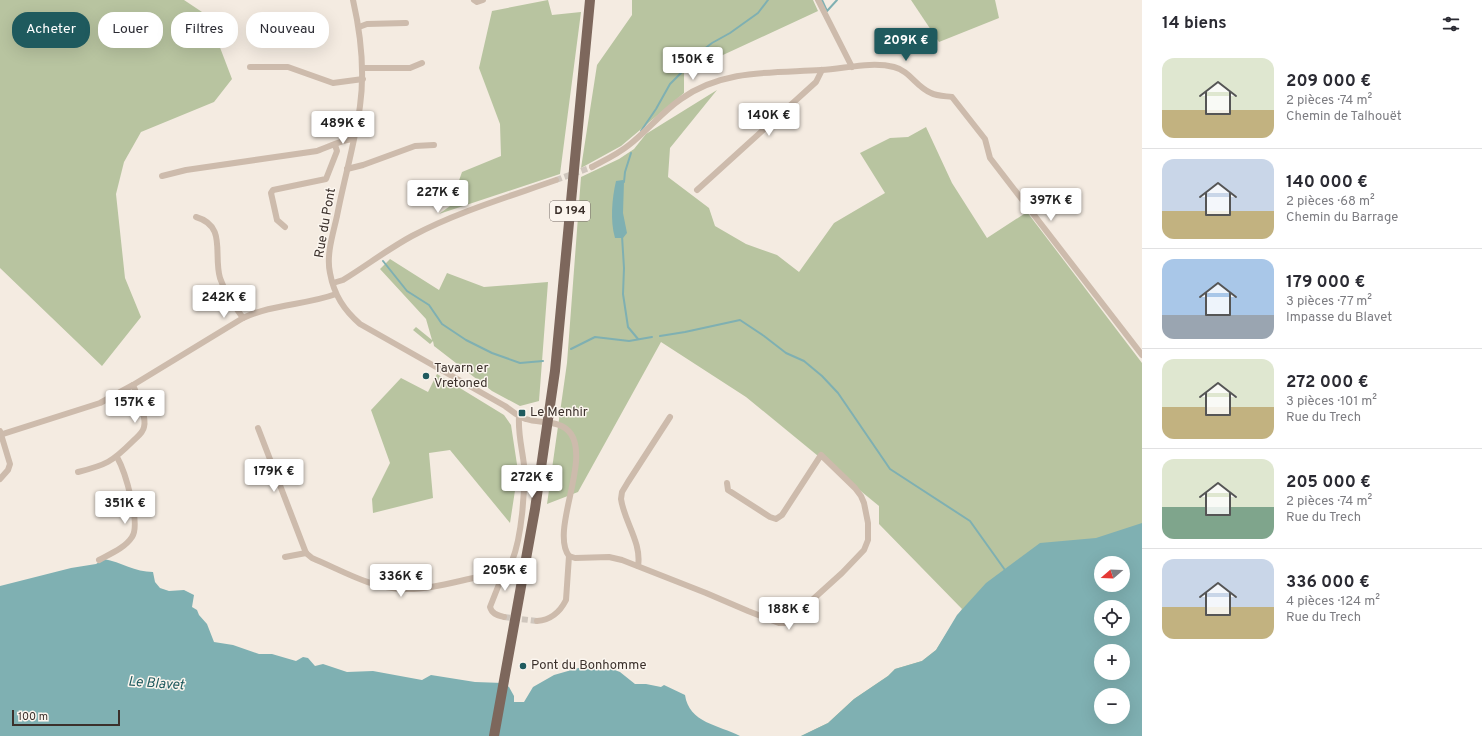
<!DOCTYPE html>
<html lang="fr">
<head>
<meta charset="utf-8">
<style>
  :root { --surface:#fff; --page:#f2f2f3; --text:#2b2b33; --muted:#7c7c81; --line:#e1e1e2; --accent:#1f5a5e }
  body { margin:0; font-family:Overpass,sans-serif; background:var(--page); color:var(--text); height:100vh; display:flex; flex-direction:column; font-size:15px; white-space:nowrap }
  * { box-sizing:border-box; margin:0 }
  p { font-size:13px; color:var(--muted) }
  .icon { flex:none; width:22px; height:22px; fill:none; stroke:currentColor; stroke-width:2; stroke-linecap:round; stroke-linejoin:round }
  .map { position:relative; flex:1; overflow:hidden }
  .panel { display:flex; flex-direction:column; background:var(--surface); width:340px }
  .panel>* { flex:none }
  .top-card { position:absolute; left:12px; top:12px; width:380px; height:36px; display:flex; gap:8px }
  .needle { width:26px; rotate:251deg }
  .tools { position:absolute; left:1094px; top:556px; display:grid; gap:8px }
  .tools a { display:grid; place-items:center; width:36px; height:36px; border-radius:50%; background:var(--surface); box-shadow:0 4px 16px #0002; font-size:20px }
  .scale { position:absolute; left:12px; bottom:10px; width:108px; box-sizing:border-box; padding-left:4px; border:2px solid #3b302b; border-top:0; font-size:11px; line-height:14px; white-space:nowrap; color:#3b302b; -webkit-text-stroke:3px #fbf5ee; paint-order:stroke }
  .price { position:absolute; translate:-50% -34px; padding:0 9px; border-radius:4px; background:#fff; color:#222; font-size:13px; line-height:26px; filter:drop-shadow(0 1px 2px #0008) }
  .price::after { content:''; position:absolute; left:50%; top:24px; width:12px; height:9px; margin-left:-6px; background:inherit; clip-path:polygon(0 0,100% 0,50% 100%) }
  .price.active { background:var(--accent); color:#fff }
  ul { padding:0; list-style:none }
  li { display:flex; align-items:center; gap:12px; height:100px; padding:0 20px }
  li+li { border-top:1px solid var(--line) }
  li span { display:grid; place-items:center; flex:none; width:112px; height:80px; border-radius:12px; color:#555 }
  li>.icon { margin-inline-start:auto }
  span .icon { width:48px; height:48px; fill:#fffc; stroke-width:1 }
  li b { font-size:17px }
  h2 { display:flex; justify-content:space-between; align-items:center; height:48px; padding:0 20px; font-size:17px }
  .tag { padding:0 14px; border-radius:16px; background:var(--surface); box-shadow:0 4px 16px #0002; font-size:14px; line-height:36px }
  .tag.active { background:var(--accent); color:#fff }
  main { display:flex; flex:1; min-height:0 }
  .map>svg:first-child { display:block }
  .green { fill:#b8c4a0; fill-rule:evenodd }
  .water { fill:#7fb0b2; fill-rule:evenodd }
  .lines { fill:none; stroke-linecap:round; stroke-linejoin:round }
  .stream { stroke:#7fb0b2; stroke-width:2 }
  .minor-tunnel { stroke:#cfc6bd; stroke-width:6; stroke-dasharray:6 3; stroke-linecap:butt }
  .minor { stroke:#cdbbac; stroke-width:6 }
  .primary { stroke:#7d675c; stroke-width:10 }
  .poi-dot { fill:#1f5a5e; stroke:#fbf5ee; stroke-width:1.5 }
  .labels { text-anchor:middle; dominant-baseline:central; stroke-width:3; stroke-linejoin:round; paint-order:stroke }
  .shield { fill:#fbf5ee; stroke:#756b66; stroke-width:1 }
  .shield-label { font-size:12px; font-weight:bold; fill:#3b302b }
  .street-label { font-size:13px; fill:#3b302b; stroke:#fbf5ee }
  .poi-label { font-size:13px; fill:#3b302b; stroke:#fbf5ee; text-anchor:start }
  .water-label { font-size:14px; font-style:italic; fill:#1f5a5e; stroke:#fbf5ee }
</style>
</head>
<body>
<main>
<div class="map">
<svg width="1142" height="736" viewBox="0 0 1142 736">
  <rect width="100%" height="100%" fill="#f4ebe1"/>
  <!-- green -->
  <g class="green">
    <polygon points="0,0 184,0 208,16 232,79 214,102 141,132 124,162 116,194 125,278 141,317 102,366 0,268"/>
    <polygon points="548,0 552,15 581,12 560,174 439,214 450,206 462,172 501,156 500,124 479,68 492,11"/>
    <polygon points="632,0 813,0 818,11 684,73 684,93 621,146 581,168 597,65 632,15"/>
    <polygon points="911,0 995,0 999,18 939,42"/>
    <path d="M717,90L670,148L668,177L709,208L715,226L746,244L777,255L799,272L834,223L885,193L860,153L890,138L908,137L926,127L952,183L987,238L1027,212L1142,363V736H801L828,723L854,699L888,676L895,669L922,661L936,650L962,609L879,524V506L746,397L661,342L578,492L547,504L567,363L581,177L619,159L634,149L646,134ZM1101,563H1123V585H1101ZM1101,607H1123V629H1101ZM1101,651H1123V673H1101ZM1101,695H1123V717H1101Z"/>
    <polygon points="390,259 439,290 447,273 484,287 548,282 539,401 520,406 492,391 434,346 433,341 430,344 413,330 416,327 432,340 426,319 380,269"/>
    <polygon points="437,374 504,415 511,425 518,471 510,523 450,450 429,453 433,498 373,513 372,499 390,463 371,410 401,378 428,392"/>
  </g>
  <!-- water -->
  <g class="water">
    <path d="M623,180L624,182L623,213L627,233L623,238H615C610,221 612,198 616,181Z"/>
    <path d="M1142,523V736H801L828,723L854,699L888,676L895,669L922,661L936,650L957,615L986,583L1040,543L1096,538ZM1101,563H1123V585H1101ZM1101,607H1123V629H1101ZM1101,651H1123V673H1101ZM1101,695H1123V717H1101Z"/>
    <path d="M104,559C121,562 135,572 153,572L155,582L160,588L169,591L184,590L194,595L192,607L197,610L199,615L207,624L214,642L233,645L259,654H272L296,661L303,657L308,658L315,666L323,664L347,672L373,671L422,680L431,675L475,682L503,683L509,687L514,696V702H524L533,687L554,675L589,665L612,669L620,672L635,684H646L661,687L664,685L685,695C689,723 719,725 740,736H0V586L71,568L96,564Z"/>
  </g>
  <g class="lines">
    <!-- stream -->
    <g class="stream">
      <polyline points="822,0 827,11 837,0"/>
      <polyline points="641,131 656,109 670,84 685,69 695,56 712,43 730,33 758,13 768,0"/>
      <polyline points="624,182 625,172 631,153"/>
      <polyline points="622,236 624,268 623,294 628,327 638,339"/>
      <polyline points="383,261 407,291 429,305 442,324 466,340 492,353 520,363 543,361"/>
      <polyline points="660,336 685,332 740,320 764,336 786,353 804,361 822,376 838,393 890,469 970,521 1005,570"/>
      <polyline points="571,349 595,337 629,341 652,337"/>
    </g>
    <!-- minor-tunnel -->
    <g class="minor-tunnel">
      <polyline points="556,180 592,167"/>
      <polyline points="504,617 537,621"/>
    </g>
    <!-- minor -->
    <g class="minor">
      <path d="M353,0C361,35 365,70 360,106C355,143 344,179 337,216C333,234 326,255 330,273C334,295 344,310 360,324L505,406C512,411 518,417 526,419C540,424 561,419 571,434C590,462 550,531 569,556L566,600C560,612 551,620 537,621"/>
      <polyline points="474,0 477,2 483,0"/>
      <polyline points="818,0 852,67"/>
      <polyline points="359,27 367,24 406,23"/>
      <polyline points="250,67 288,67 333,83 363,79"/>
      <polyline points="363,68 410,68 422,63"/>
      <path d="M592,167C605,160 618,154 629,145C647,131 662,112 681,99C723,69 773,73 821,70C844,69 871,61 894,67C910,71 916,87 931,93C937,96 945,96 952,97L985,139L990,158L1142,355"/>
      <polyline points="347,169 363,165 415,146 434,145"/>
      <path d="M162,176L186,170L317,151C329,147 341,140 353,139"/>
      <polyline points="697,190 816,82 822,70"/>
      <path d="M196,217C227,226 213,254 220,278C225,293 234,305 243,318"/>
      <polyline points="285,227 277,220 271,193 273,190 326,179 337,151 335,145"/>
      <path d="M333,283L343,280C366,266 388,249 412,236C457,212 508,197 556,180"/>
      <polyline points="258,428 306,553"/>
      <polyline points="0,431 10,464 8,470 0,479"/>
      <path d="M0,435L100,403L133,385L243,318C272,304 306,305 336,294"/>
      <path d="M78,472C106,465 112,462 133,441C137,437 143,433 144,427C147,416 137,395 133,385"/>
      <path d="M306,553L312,558C341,570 372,589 404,589C428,590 454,582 478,577C489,574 507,573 512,561C522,536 525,491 524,465C522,448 518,434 519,417"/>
      <polyline points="569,556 575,558 609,557 622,560 706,593 748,611 779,623 785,623 790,620 842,573 864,550 868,540 868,523 864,503 861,496 855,488 821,455 782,515 776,519 770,517 728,490 727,483"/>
      <polyline points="285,557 306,553"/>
      <path d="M99,560C110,554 125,548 132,537C141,524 125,471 117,457"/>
      <path d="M638,566C642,543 624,521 621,499L622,492L628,482L670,417"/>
      <path d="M504,617C497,615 492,614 490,607L505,569"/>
    </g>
    <!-- primary -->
    <polyline class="primary" points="494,736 535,509 555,371 590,0"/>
  </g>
  <!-- markers -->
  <g class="poi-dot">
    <circle cx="426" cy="376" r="4"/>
    <rect x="518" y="409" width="8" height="8" rx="2"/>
    <circle cx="523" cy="666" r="4"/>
  </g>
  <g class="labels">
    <!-- shield labels -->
    <rect class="shield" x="550" y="201" width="40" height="20" rx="3"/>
    <g class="shield-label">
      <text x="570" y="211">D 194</text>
    </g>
    <!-- street labels -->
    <g class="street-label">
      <text transform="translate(326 223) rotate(-80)">Rue du Pont</text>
    </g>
    <!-- poi labels -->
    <g class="poi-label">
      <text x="434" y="369">Tavarn er<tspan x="434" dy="15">Vretoned</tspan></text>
      <text x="530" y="413">Le Menhir</text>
      <text x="531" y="666">Pont du Bonhomme</text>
    </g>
    <!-- water labels -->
    <g class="water-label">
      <text transform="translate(156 684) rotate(4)">Le Blavet</text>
    </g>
  </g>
</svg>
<div class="tools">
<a><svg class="needle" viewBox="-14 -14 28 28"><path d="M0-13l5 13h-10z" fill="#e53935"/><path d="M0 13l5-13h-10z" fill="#7c7c81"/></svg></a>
<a><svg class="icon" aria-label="locate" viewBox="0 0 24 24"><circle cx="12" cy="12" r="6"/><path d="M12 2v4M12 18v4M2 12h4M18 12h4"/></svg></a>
<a>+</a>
<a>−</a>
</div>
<div class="scale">100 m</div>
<b class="price active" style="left:906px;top:62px">209K €</b>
<b class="price" style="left:693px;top:81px">150K €</b>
<b class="price" style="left:769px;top:137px">140K €</b>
<b class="price" style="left:343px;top:145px">489K €</b>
<b class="price" style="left:438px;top:214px">227K €</b>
<b class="price" style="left:1051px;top:222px">397K €</b>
<b class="price" style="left:224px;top:319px">242K €</b>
<b class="price" style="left:135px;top:424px">157K €</b>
<b class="price" style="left:274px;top:493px">179K €</b>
<b class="price" style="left:532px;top:499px">272K €</b>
<b class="price" style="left:125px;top:525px">351K €</b>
<b class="price" style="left:505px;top:592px">205K €</b>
<b class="price" style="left:401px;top:598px">336K €</b>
<b class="price" style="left:789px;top:631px">188K €</b>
<div class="top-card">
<a class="tag active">Acheter</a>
<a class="tag">Louer</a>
<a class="tag">Filtres</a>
<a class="tag">Nouveau</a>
</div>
</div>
<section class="panel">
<h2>14 biens<svg class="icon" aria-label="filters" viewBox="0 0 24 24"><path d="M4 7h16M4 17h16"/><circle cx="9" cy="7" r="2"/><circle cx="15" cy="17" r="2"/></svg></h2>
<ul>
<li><span style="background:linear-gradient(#dfe7d0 65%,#c2b280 0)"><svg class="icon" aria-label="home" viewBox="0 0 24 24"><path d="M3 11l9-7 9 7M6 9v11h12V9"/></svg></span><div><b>209 000 €</b><p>2 pièces · 74 m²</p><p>Chemin de Talhouët</p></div></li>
<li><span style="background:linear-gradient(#c9d6e8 65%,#c2b280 0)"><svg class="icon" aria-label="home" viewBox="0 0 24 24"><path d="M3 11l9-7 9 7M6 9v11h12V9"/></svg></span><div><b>140 000 €</b><p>2 pièces · 68 m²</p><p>Chemin du Barrage</p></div></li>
<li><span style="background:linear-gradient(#a9c7e8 70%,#9aa5b1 0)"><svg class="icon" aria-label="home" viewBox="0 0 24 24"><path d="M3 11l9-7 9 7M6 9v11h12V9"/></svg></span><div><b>179 000 €</b><p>3 pièces · 77 m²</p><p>Impasse du Blavet</p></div></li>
<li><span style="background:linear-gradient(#dfe7d0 60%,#c2b280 0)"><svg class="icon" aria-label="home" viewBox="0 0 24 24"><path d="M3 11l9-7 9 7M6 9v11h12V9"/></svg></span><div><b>272 000 €</b><p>3 pièces · 101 m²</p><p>Rue du Trech</p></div></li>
<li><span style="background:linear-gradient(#dfe7d0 60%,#7fa58c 0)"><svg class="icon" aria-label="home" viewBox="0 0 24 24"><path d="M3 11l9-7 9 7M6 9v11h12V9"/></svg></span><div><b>205 000 €</b><p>2 pièces · 74 m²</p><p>Rue du Trech</p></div></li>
<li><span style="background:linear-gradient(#c9d6e8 60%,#c2b280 0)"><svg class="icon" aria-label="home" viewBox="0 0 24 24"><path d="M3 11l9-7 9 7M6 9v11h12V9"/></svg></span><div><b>336 000 €</b><p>4 pièces · 124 m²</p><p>Rue du Trech</p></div></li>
</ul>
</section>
</main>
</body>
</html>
